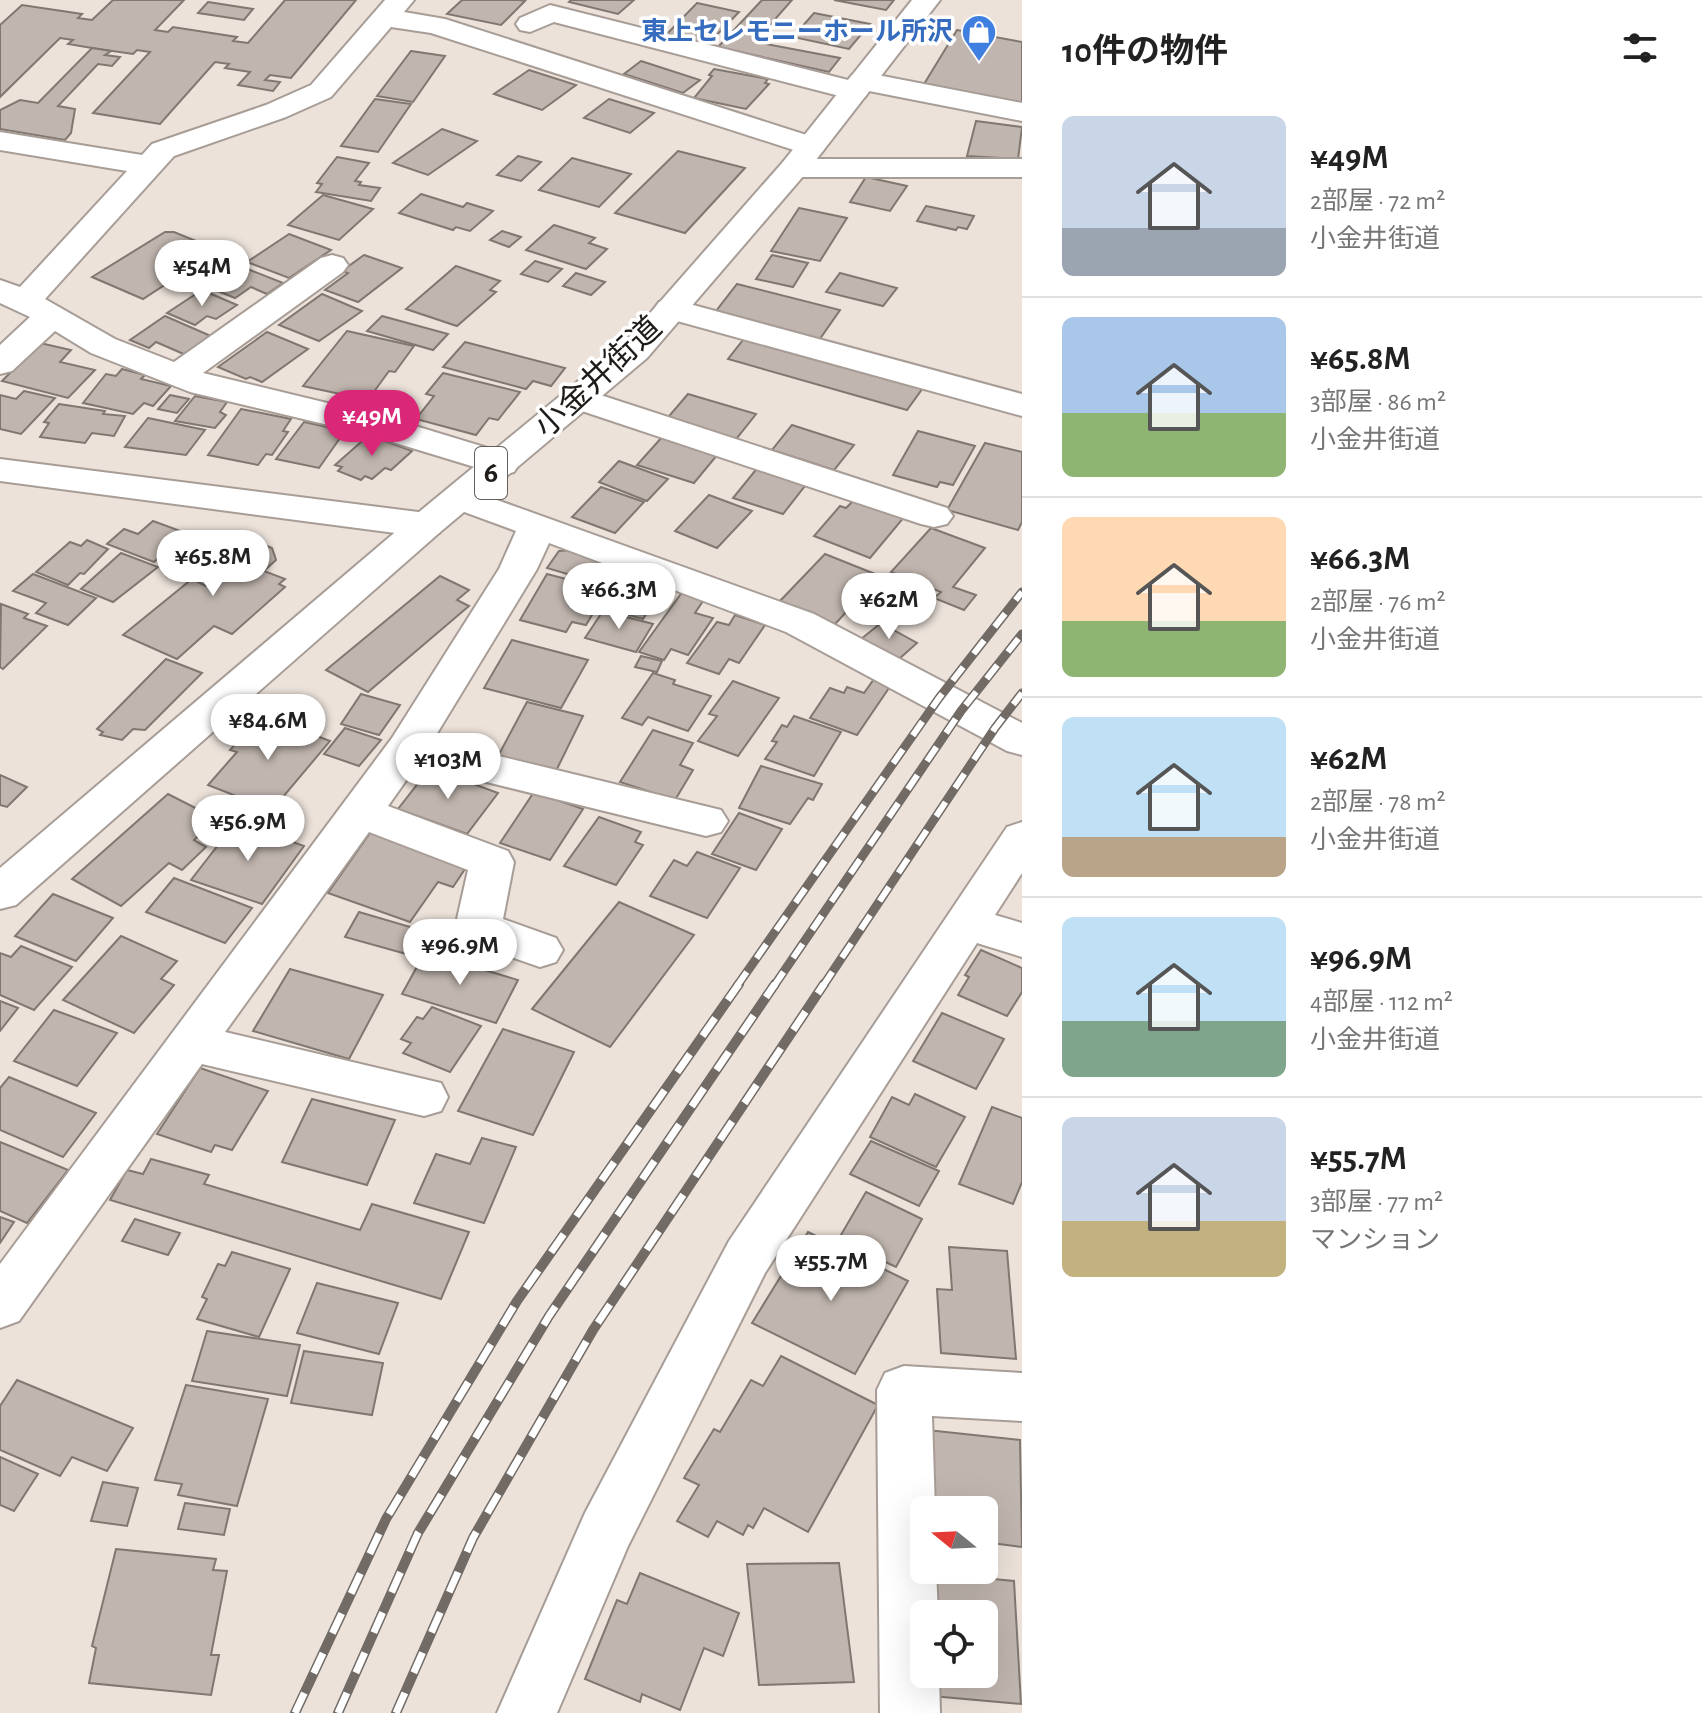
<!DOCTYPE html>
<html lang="ja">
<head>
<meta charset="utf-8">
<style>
  :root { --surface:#fff; --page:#f6f6f6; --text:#222; --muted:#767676; --line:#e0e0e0; --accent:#db2777 }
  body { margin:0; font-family:"Alegreya Sans","Noto Sans JP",sans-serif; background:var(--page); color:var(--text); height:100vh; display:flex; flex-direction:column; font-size:30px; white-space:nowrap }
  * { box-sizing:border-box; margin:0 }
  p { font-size:26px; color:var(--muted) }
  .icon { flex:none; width:44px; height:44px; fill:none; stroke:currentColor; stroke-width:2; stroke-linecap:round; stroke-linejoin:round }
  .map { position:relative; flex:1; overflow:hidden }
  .side { display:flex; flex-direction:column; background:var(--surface); width:680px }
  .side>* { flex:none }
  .needle { width:52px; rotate:288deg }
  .controls { position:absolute; left:910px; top:1496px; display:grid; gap:16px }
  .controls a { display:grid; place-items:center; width:88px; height:88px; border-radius:12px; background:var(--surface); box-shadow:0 8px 32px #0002; font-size:40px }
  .price { position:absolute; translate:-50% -68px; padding:0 18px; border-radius:28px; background:#fff; color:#222; font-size:26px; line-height:52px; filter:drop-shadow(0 2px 4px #0008) }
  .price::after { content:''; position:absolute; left:50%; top:48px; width:24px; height:18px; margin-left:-12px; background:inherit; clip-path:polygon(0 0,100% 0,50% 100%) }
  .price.on { background:var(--accent); color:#fff }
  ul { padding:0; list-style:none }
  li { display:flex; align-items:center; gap:24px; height:200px; padding:0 40px }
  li+li { border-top:2px solid var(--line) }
  li span { display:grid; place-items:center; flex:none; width:224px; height:160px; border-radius:12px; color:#555 }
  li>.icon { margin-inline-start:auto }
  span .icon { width:96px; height:96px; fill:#fffc; stroke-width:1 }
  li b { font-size:34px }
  h2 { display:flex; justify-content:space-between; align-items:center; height:96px; padding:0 40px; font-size:34px }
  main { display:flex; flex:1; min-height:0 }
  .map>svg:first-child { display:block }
  .building { fill:#c1b6af; stroke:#817771; stroke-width:2 }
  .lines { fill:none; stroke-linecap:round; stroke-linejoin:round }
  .minor-casing { stroke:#a79d96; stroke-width:4 }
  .major-casing { stroke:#a79d96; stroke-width:4 }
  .minor { fill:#fff; fill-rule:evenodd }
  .major { fill:#fff; fill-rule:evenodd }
  .rail-far1-casing { stroke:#716a65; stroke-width:9 }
  .rail-casing { stroke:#716a65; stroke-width:10 }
  .rail-far1 { stroke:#fff; stroke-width:6; stroke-dasharray:17; stroke-linecap:butt }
  .rail { stroke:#fff; stroke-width:7; stroke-dasharray:22; stroke-linecap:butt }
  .labels { text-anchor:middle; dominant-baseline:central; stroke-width:7; stroke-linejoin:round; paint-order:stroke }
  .far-shop-label { font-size:26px; font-weight:bold; fill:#366cbe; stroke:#fff; text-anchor:end }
  .shield { fill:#fff; stroke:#625f5d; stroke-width:2 }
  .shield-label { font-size:30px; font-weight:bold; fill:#1f1b18 }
  .street-label { font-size:32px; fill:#1f1b18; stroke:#fff }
</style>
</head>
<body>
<main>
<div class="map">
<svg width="1022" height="1713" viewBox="0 0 1022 1713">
  <rect width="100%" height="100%" fill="#ece2da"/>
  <!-- building -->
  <g class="building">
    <polygon points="113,0 184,0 155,30 168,32 173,27 237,37 233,41 248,43 285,0 356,0 291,78 270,75 265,80 280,82 273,91 238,85 250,72 225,68 229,64 215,62 160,124 93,113 150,52 137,50 133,54 92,48 68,44 73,40 60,38 0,97 0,25 22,5 82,14 78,18 92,20"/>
    <polygon points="462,0 519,0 525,1 501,25 447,14"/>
    <polygon points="571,0 634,0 618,14 569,2"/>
    <polygon points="762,0 792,0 755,42 840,58 829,72 718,47"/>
    <polygon points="834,0 894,0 886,10"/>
    <polygon points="208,2 253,9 244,20 198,13"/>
    <polygon points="697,3 739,12 708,44 666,35"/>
    <polygon points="814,13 870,24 849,49 793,37"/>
    <polygon points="957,30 1022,42 1022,103 924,84"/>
    <polygon points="92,48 111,51 105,55 120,57 112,66 98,64 58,106 75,109 71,133 65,140 0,129 0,110 20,100 38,103"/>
    <polygon points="411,51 445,56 413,102 377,96"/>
    <polygon points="641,61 700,80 683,93 624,74"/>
    <polygon points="714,69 768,79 765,83 769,84 746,109 694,98 712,76 709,75"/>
    <polygon points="529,70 576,85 542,110 494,94"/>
    <polygon points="375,99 411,104 378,152 341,146"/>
    <polygon points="609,99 654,113 630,133 584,118"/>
    <polygon points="976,121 1022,127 1018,159 967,156"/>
    <polygon points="442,129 477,141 428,175 393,163"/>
    <polygon points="678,151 745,168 685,233 615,213"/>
    <polygon points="518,156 541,162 521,181 497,175"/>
    <polygon points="337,157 369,163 355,181 361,182 359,185 380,188 371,201 316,192 322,184 317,183"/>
    <polygon points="572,158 631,174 599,207 539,190"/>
    <polygon points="866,177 907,186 890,211 850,202"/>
    <polygon points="421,194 463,207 467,203 493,211 470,231 456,227 453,230 399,213"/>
    <polygon points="323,195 373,209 339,240 288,225"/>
    <polygon points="926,206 974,216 967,229 958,227 956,230 917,221"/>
    <polygon points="799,208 847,218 820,261 771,251"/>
    <polygon points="554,225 595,238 589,243 607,249 586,269 526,250"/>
    <polygon points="502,231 521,237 509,247 490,240"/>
    <polygon points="165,232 174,232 218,250 143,299 92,277"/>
    <polygon points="289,234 331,250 289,278 247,262"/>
    <polygon points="364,255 402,268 358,302 325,290 348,273 342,271"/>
    <polygon points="772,255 808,263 793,287 756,279"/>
    <polygon points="535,261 562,269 548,282 521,274"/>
    <polygon points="240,266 283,283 267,294 251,287 235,298 208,287"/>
    <polygon points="456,266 500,281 490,290 496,292 457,326 406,309"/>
    <polygon points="576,273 605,282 591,295 563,286"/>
    <polygon points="840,273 897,288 883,306 826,292"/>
    <polygon points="737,284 840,310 817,343 713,315"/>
    <polygon points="202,290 237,305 216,319 207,316 195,325 167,313"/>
    <polygon points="322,294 362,311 319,341 279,325"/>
    <polygon points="165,316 213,337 186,355 156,342 149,348 130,340"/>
    <polygon points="382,316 448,334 433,350 367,331"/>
    <polygon points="347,331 414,346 395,372 389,371 368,400 303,386"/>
    <polygon points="267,332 308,349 262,382 250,377 246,379 218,367"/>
    <polygon points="747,335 925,385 907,410 728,359"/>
    <polygon points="465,342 565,368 551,386 533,381 526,389 443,367"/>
    <polygon points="40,343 71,350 60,362 95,370 68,398 2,381"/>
    <polygon points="122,369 145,375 141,379 171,386 153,406 144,403 133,414 83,403 106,374 116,376"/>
    <polygon points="443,373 520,392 498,420 489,418 476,435 416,419 434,396 426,394"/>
    <polygon points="24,391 55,398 21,434 0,429 0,395 16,399"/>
    <polygon points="688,394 756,414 733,443 664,422"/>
    <polygon points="170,395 189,399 177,413 158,409"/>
    <polygon points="195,396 227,402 220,412 226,415 215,428 175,421"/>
    <polygon points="59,404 105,411 103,414 125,416 114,436 92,433 85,443 40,437 49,423 44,422"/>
    <polygon points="241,409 291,419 283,431 288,432 272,455 266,454 258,465 208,455"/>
    <polygon points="148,418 205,430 186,455 125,447"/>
    <polygon points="304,422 345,431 319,468 276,459"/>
    <polygon points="792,425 854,445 834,470 772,450"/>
    <polygon points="918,431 975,446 953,485 940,482 937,487 893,475"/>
    <polygon points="369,435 412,451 391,470 385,468 372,479 365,476 361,480 338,471 342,467 335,465"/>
    <polygon points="663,436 718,454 694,483 637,465"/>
    <polygon points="985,443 1022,452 1022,522 1018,530 947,510"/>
    <polygon points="619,461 668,479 647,501 599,482"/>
    <polygon points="759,466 808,482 783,514 733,498"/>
    <polygon points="601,487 644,502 615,533 572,517"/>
    <polygon points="709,495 752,511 717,548 675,531"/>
    <polygon points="856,498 905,516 870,558 814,536 840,506 846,508"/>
    <polygon points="153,521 186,533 154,562 107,544 124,529 138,534"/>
    <polygon points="931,528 985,548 953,587 976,595 964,610 934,598 941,592 891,572"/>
    <polygon points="231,534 238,534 272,548 276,560 264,571 285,579 279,584 285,587 232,634 214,626 177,659 123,635 192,579 206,586 216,577 192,567"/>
    <polygon points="87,540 108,549 84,574 80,573 68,585 36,572 70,542 81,546"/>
    <polygon points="573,550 623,571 611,587 547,568 559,551"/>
    <polygon points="121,553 158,567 113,602 81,589"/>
    <polygon points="825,554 880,576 835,624 780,601"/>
    <polygon points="33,574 96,598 68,625 36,613 46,603 13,591"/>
    <polygon points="547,574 593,586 588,594 602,598 586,625 572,622 566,632 520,620"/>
    <polygon points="628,574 665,584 643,619 607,609"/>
    <polygon points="440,576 469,590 457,600 469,606 368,692 326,670"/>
    <polygon points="683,591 705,598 695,613 713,618 688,655 671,649 664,660 639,652"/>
    <polygon points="1,604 28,614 24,618 47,626 3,669 0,667"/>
    <polygon points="603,611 653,624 636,652 585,638"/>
    <polygon points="735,615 765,625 739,663 729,659 719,674 687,663 717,622 729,625"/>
    <polygon points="881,623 917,643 899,659 861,639"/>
    <polygon points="512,640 588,660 561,708 484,688"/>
    <polygon points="641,656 662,661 657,672 635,667"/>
    <polygon points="166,659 202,673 145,730 133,729 122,740 100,735 103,732 97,729"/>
    <polygon points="653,673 675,680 673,684 711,696 688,731 648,717 642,725 622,718"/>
    <polygon points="874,679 891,685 857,735 810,718 830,688 844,693 847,687 864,693"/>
    <polygon points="733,681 779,698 738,756 698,741 717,716 709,714"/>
    <polygon points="361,694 400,705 379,735 341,724"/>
    <polygon points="527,702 583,716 555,773 497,758"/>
    <polygon points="261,715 330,741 272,810 208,785 237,752 230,750"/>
    <polygon points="794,716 841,732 814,776 765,759 777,742 772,741 782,725 787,727"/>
    <polygon points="345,728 381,740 359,766 324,754"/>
    <polygon points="653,730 693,743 680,765 693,770 675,800 620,782"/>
    <polygon points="761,766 822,784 813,800 808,798 790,824 739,808"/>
    <polygon points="430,768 498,793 467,834 398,809"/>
    <polygon points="0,775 27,787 7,807 0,805"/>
    <polygon points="534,792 583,809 550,860 500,843"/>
    <polygon points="168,794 217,819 194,840 206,847 182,870 169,863 121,906 72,879"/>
    <polygon points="739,813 782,829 756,870 712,854"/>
    <polygon points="599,817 641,832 635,842 643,845 616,885 564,866"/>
    <polygon points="236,822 304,846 262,904 191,880"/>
    <polygon points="370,833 467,866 453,887 438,882 410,922 328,893"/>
    <polygon points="697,852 740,868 707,918 650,896 674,860 687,866"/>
    <polygon points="174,878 252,908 225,943 146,912"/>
    <polygon points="53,894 113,918 76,961 15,936"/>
    <polygon points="619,902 694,935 610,1047 532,1009"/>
    <polygon points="359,912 424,931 410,955 345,937"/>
    <polygon points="121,936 177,961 161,979 174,985 134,1033 63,1000"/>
    <polygon points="21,946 72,967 34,1010 0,995 0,953 11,957"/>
    <polygon points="981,950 1022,968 1022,992 1007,1016 958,995 969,977 965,975"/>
    <polygon points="425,952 518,980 496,1023 402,994"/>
    <polygon points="290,969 383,995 349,1059 253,1031"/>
    <polygon points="0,1001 18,1008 0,1031"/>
    <polygon points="432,1007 481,1026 450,1072 403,1053 411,1043 401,1039 417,1017 423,1019"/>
    <polygon points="54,1010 117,1033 77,1086 14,1061"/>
    <polygon points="942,1013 1004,1039 976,1089 913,1061"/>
    <polygon points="503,1029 574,1052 533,1135 458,1111"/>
    <polygon points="200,1068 268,1091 232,1150 215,1145 211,1152 157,1134"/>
    <polygon points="9,1077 96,1113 63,1157 0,1130 0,1088"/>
    <polygon points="915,1094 965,1117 936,1167 870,1137 892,1097 909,1105"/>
    <polygon points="312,1099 395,1120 367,1185 282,1162"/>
    <polygon points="992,1107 1022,1118 1022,1182 1013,1204 959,1184"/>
    <polygon points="482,1138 516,1147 484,1223 414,1203 436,1154 470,1164"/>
    <polygon points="871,1141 939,1171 919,1206 850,1174"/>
    <polygon points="0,1142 68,1170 27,1223 0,1211"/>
    <polygon points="151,1159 209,1175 204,1184 360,1230 372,1204 469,1232 441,1299 110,1200 127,1170 143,1174"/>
    <polygon points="866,1192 922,1219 896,1267 838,1240"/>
    <polygon points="0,1217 14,1222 0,1243"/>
    <polygon points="135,1219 180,1233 168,1255 122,1241"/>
    <polygon points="808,1232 908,1281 855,1374 752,1323"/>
    <polygon points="949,1247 1007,1251 1016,1359 941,1353 937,1289 952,1290"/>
    <polygon points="232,1252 290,1269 259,1337 197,1319 207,1299 202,1297 218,1264 225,1266"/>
    <polygon points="317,1283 398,1303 379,1354 297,1333"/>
    <polygon points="207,1331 300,1345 287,1396 192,1381"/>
    <polygon points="304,1351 383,1363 372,1415 291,1403"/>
    <polygon points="781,1356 878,1405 808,1532 764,1508 753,1528 748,1525 743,1535 717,1521 708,1537 677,1521 699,1485 684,1478 714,1429 720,1432 751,1380 763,1386"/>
    <polygon points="17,1380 133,1428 107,1471 72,1457 60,1476 0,1450 0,1406"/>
    <polygon points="186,1385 268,1399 237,1506 178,1495 182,1484 155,1480"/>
    <polygon points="927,1430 1020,1440 1022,1547 984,1542 984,1510 928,1510"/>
    <polygon points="0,1457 38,1474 14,1511 0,1505"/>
    <polygon points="103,1482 138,1488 127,1526 91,1521"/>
    <polygon points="185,1503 230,1509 224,1535 178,1529"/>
    <polygon points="116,1549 216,1559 213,1570 227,1571 211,1655 219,1655 211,1695 89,1683 96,1648 92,1646"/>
    <polygon points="839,1563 854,1682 759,1685 747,1564"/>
    <polygon points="640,1573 739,1613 723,1656 704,1648 680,1710 642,1694 640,1702 585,1679 617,1600 627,1604"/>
    <polygon points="929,1573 1014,1581 1021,1704 932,1696 932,1674 984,1674 984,1614 930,1614"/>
  </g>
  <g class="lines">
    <!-- minor casing -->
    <g class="minor-casing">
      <g id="minor">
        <polygon points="385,0 414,0 404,12 445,19 822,140 826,146 822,152 811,155 800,152 431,33 391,27 331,97 286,117 174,156 45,299 115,339 174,362 321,258 332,255 343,258 348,265 343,272 203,373 389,418 514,456 519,464 514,472 501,475 366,434 190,392 91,353 55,331 12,371 0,374 0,345 30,317 0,303 0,280 20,287 127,171 0,150 0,132 142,155 152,144 266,105 311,85"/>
        <polygon points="550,5 848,80 852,75 862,72 1022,103 1022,121 869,91 865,97 855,100 554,22 530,32 520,30 516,24 520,18"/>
        <polygon points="794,159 1022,159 1022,177 794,177 783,174 779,168 783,162"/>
        <polygon points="671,299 1022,394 1022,416 659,316 654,309 659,302"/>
        <polygon points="579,388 947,508 953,516 947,524 934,527 921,524 567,406 561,399 567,392"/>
        <polygon points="0,459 426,513 439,517 445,525 439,533 426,537 0,481"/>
        <polygon points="461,487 814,614 1022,723 1022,755 1007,751 786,632 549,543 537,569 433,740 721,810 728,821 721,832 706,836 417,765 388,806 508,851 514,862 503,919 556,938 563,950 556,962 540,967 462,940 455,928 468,870 369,832 225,1032 441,1083 448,1097 441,1111 424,1116 202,1064 19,1321 0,1328 0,1264 392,738 499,569 516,531 448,506 442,498 448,490"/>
        <polygon points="1022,822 1022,873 995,915 1022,923 1022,957 977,943 765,1273 628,1546 557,1713 497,1713 585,1513 729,1241 1007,827"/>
        <polygon points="904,1366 1022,1373 1022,1421 932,1416 935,1510 924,1510 924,1570 936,1570 938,1614 924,1614 924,1674 939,1674 940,1713 880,1713 877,1390 885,1373"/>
      </g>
    </g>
    <!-- major casing -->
    <g class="major-casing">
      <polygon id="major" points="912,0 940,0 805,174 647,358 439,533 16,905 0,909 0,868 413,517 623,344 783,162"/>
    </g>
    <!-- minor -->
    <use href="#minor" class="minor"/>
    <!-- major -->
    <use href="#major" class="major"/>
    <!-- rail-far1 casing -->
    <g class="rail-far1-casing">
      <g id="rail-far1">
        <polyline points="737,986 939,698 1022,592"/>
        <polyline points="774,986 961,711 1022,634"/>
        <polyline points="823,986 995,728 1022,693"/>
      </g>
    </g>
    <!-- rail casing -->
    <g class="rail-casing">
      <g id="rail">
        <polyline points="295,1713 386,1519 517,1301 739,984"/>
        <polyline points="338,1713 418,1533 549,1316 775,984"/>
        <polyline points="396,1713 473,1538 593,1330 824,984"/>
      </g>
    </g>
    <!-- rail-far1 -->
    <use href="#rail-far1" class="rail-far1"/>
    <!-- rail -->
    <use href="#rail" class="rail"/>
  </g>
  <!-- icons -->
  <defs>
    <g id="shop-pin" transform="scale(1.8)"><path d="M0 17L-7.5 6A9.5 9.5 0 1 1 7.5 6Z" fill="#3f7fe0" stroke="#fff"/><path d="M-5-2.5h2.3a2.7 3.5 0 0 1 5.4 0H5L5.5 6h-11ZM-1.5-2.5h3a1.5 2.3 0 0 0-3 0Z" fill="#fff"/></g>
  </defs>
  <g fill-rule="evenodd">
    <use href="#shop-pin" x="979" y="32"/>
  </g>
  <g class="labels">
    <!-- far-shop labels -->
    <g class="far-shop-label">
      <text x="953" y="32">東上セレモニーホール所沢</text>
    </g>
    <!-- shield labels -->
    <rect class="shield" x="475" y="447" width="32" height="52" rx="6"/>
    <g class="shield-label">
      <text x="491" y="473">6</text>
    </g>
    <!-- street labels -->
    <g class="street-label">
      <text transform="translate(598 377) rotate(-43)">小金井街道</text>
    </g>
  </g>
</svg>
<div class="controls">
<a><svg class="needle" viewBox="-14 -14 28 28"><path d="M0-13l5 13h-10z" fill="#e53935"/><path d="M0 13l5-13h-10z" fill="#767676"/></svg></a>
<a><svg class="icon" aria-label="locate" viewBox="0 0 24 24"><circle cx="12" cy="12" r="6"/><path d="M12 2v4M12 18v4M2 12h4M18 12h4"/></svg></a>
</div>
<b class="price" style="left:202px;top:308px">¥54M</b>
<b class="price on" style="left:372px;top:458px">¥49M</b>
<b class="price" style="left:213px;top:598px">¥65.8M</b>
<b class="price" style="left:619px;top:631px">¥66.3M</b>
<b class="price" style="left:889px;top:641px">¥62M</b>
<b class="price" style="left:268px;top:762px">¥84.6M</b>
<b class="price" style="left:448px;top:801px">¥103M</b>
<b class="price" style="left:248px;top:863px">¥56.9M</b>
<b class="price" style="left:460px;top:987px">¥96.9M</b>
<b class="price" style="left:831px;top:1303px">¥55.7M</b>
</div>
<section class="side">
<h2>10件の物件<svg class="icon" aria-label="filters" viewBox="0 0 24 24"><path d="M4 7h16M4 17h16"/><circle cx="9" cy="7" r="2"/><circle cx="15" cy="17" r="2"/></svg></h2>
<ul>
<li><span style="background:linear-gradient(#c9d6e8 70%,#9aa5b1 0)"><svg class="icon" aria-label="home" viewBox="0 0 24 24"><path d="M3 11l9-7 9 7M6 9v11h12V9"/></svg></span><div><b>¥49M</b><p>2部屋 · 72 m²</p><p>小金井街道</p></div></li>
<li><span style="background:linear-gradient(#a9c7e8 60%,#8fb573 0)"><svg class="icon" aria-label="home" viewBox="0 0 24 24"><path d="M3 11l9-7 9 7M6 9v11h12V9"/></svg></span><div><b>¥65.8M</b><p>3部屋 · 86 m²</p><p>小金井街道</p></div></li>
<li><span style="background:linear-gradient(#ffd9b3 65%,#8fb573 0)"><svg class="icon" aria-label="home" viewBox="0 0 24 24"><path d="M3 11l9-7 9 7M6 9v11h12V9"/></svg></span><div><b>¥66.3M</b><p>2部屋 · 76 m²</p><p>小金井街道</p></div></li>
<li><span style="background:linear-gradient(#bfe0f5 75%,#b9a48a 0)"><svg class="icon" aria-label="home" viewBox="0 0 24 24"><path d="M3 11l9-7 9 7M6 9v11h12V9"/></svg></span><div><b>¥62M</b><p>2部屋 · 78 m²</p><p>小金井街道</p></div></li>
<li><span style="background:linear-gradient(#bfe0f5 65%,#7fa58c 0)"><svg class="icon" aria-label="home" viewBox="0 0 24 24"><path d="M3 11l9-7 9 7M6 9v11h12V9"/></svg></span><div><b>¥96.9M</b><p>4部屋 · 112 m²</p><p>小金井街道</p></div></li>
<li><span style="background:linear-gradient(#c9d6e8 65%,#c2b280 0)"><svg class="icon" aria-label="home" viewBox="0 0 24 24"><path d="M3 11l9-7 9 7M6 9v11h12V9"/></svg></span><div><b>¥55.7M</b><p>3部屋 · 77 m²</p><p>マンション</p></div></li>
</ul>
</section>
</main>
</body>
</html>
